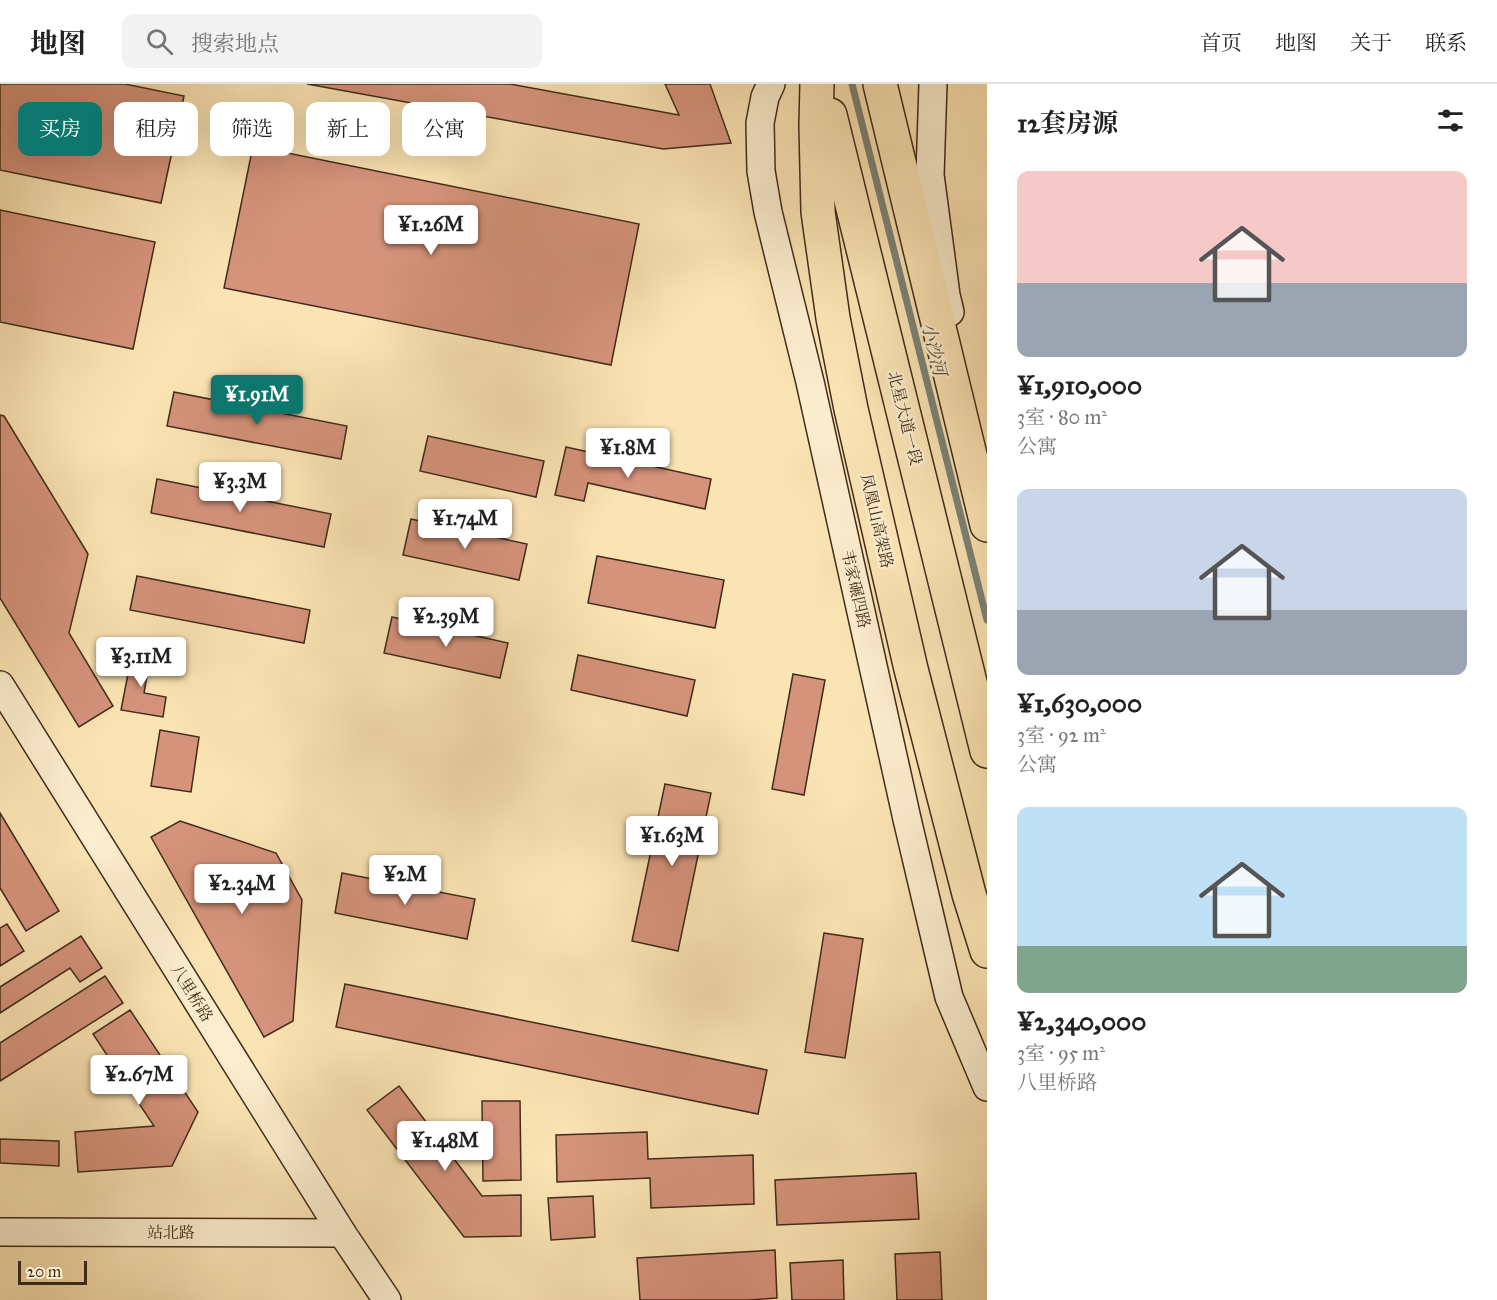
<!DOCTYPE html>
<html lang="zh">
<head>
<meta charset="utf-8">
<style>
  :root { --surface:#fff; --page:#f2f2f2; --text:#222; --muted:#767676; --line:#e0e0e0; --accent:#0f766e }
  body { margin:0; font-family:"IM FELL Great Primer","Noto Serif SC",serif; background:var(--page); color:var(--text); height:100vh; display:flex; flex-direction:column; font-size:22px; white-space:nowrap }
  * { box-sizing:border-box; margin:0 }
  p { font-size:20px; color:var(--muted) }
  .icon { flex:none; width:33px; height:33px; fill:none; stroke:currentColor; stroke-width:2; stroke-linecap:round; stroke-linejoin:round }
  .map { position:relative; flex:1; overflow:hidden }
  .sheet { display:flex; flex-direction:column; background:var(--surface); width:510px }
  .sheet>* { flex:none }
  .hud { position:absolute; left:18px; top:18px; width:570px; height:54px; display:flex; gap:12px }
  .scale { position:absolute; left:18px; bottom:15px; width:69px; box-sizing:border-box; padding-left:6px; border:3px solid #412c19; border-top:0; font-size:16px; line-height:21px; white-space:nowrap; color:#412c19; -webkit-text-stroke:4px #fcedce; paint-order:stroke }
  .price { position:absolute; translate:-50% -51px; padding:0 14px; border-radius:6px; background:#fff; color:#222; font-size:20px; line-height:39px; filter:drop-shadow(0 2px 3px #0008) }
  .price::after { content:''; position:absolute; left:50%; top:36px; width:18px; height:14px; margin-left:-9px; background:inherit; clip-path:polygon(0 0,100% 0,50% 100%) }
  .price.active { background:var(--accent); color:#fff }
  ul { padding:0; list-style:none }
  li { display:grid; align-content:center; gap:12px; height:318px; padding:0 30px }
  li span { display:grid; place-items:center; height:186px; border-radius:12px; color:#555 }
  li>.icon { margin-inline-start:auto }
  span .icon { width:108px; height:108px; fill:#fffc; stroke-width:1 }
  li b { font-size:26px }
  h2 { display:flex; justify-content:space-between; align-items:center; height:72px; padding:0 30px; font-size:26px }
  .pill { padding:0 21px; border-radius:12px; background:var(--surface); box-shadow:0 6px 24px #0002; font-size:21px; line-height:54px }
  .pill.active { background:var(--accent); color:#fff }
  header { display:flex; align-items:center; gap:36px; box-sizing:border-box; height:84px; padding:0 30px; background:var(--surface); border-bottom:2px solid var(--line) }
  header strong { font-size:28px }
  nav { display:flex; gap:33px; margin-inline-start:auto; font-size:21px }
  .search { width:420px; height:54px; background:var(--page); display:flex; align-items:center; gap:15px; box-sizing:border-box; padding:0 21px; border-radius:12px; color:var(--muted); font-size:22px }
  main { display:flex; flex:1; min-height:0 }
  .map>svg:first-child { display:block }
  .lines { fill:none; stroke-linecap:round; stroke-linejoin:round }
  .stream { stroke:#7b8377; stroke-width:7 }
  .building { fill:#d5937b; stroke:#412c19; stroke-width:1.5 }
  .secondary-casing { stroke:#412c19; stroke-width:30 }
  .highway-casing { stroke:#412c19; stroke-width:36 }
  .secondary { stroke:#fcedce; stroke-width:27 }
  .highway { stroke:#fbe4b4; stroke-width:33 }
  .labels { text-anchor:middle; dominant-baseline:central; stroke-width:5; stroke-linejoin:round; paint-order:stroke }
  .street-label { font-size:16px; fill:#412c19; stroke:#fcedce }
  .water-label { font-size:18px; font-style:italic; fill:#595040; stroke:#fcedce }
</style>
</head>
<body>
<header>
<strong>地图</strong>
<div class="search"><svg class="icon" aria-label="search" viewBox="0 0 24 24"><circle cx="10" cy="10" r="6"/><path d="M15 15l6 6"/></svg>搜索地点</div>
<nav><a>首页</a><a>地图</a><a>关于</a><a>联系</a></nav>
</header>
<main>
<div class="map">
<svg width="987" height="1216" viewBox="0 0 987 1216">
  <rect width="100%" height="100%" fill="#fbe4b4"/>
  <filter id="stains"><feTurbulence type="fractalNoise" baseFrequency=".00333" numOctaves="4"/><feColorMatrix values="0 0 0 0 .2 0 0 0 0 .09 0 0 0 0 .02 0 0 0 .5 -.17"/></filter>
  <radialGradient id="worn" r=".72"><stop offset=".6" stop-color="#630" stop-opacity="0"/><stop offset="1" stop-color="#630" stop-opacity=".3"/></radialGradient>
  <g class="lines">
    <!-- stream -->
    <polyline class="stream" points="852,0 987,536"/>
  </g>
  <!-- building -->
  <g class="building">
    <polygon points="0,0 125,0 184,12 161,119 0,86"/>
    <polygon points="307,0 510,0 679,31 665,0 710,0 731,59 663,65"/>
    <polygon points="253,62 639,140 611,281 224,204"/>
    <polygon points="0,126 155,158 133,265 0,238"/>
    <polygon points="174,308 347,342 341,375 167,342"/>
    <polygon points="0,331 4,332 88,470 69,549 113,622 79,643 0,514"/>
    <polygon points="428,352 544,377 536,413 420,387"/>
    <polygon points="566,363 711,395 705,425 588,399 584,417 555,411"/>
    <polygon points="157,395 331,430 324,463 151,429"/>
    <polygon points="411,435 527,460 519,496 403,471"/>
    <polygon points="597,472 724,496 715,544 588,519"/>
    <polygon points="137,492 310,526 304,559 130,526"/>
    <polygon points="392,533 508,559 500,594 384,569"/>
    <polygon points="133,564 151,568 144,609 166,613 163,633 121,626"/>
    <polygon points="578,571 695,596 687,632 571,606"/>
    <polygon points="793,590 825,596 804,711 772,705"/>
    <polygon points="160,646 199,653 191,708 151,702"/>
    <polygon points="665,700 711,709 678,867 632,857"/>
    <polygon points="0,729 59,827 26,847 0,804"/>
    <polygon points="180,737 276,769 302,816 293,937 264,953 151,753"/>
    <polygon points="342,789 475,815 467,855 335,829"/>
    <polygon points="7,840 24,867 0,882 0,844"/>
    <polygon points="824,849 863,855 845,974 805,968"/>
    <polygon points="81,852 102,884 80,898 70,884 0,929 0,903"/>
    <polygon points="105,892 123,919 0,997 0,959"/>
    <polygon points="345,900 767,986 758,1030 336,943"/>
    <polygon points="130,926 198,1028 172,1082 78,1088 75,1048 154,1042 93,950"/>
    <polygon points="399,1002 482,1112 521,1111 521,1152 464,1153 367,1026"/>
    <polygon points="482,1017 520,1017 521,1096 483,1097"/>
    <polygon points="647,1048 648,1075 753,1071 754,1120 651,1124 650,1094 557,1098 556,1051"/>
    <polygon points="0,1055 59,1057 59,1082 0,1079"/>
    <polygon points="916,1089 919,1135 777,1141 775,1096"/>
    <polygon points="593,1112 595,1153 551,1156 548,1114"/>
    <polygon points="775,1166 777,1214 748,1216 640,1216 637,1174"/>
    <polygon points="940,1168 942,1216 897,1216 895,1170"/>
    <polygon points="843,1176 844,1216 792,1216 790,1179"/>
  </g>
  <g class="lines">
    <!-- secondary casing -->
    <g class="secondary-casing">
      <g id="secondary">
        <polyline points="771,0 765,13 760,39 761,87 768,128 810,298 907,735 949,913 987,1003"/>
        <polyline points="933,0 930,91 946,211 950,228"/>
        <polyline points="0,601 342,1149 387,1216"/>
        <polyline points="0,1148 342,1149"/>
      </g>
    </g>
    <!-- highway casing -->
    <g class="highway-casing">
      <g id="highway">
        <polyline points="817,0 816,42 818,128 833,234 851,325 911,585 969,810 987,867"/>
        <polyline points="880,0 987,441"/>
        <polyline points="830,31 987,667"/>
      </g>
    </g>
    <!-- secondary -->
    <use href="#secondary" class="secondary"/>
    <!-- highway -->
    <use href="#highway" class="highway"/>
  </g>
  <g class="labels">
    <!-- street labels -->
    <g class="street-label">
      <text transform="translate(905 334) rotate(76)">北星大道一段</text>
      <text transform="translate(877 437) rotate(77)">凤凰山高架路</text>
      <text transform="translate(856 505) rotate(77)">韦家碾四路</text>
      <text transform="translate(192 909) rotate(58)">八里桥路</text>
      <text x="171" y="1148">站北路</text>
    </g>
    <!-- water labels -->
    <g class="water-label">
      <text transform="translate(934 265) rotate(76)">小沙河</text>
    </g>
  </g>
  <rect width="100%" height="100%" filter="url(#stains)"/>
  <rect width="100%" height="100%" fill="url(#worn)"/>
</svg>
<div class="scale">20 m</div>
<b class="price" style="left:431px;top:172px">¥1.26M</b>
<b class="price active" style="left:257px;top:342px">¥1.91M</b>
<b class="price" style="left:628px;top:395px">¥1.8M</b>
<b class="price" style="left:240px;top:429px">¥3.3M</b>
<b class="price" style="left:465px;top:466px">¥1.74M</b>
<b class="price" style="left:446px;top:564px">¥2.39M</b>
<b class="price" style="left:141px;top:604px">¥3.11M</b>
<b class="price" style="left:672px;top:783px">¥1.63M</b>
<b class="price" style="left:405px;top:822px">¥2M</b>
<b class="price" style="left:242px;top:831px">¥2.34M</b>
<b class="price" style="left:139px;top:1022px">¥2.67M</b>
<b class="price" style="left:445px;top:1088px">¥1.48M</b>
<div class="hud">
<a class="pill active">买房</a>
<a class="pill">租房</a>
<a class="pill">筛选</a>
<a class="pill">新上</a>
<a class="pill">公寓</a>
</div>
</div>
<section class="sheet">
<h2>12套房源<svg class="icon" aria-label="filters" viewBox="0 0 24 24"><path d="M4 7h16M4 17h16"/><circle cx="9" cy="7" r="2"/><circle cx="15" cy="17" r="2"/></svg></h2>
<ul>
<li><span style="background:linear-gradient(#f6c9c9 60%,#9aa5b1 0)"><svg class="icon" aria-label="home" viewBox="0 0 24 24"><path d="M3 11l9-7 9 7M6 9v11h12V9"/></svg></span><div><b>¥1,910,000</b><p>3室 · 80 m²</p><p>公寓</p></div></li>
<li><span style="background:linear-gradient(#c9d6e8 65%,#9aa5b1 0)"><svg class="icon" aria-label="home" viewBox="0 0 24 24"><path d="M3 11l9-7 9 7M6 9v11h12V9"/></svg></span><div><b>¥1,630,000</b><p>3室 · 92 m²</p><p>公寓</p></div></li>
<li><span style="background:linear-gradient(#bfe0f5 75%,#7fa58c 0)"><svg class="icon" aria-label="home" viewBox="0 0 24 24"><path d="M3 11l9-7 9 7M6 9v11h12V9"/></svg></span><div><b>¥2,340,000</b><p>3室 · 95 m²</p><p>八里桥路</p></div></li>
</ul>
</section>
</main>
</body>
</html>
